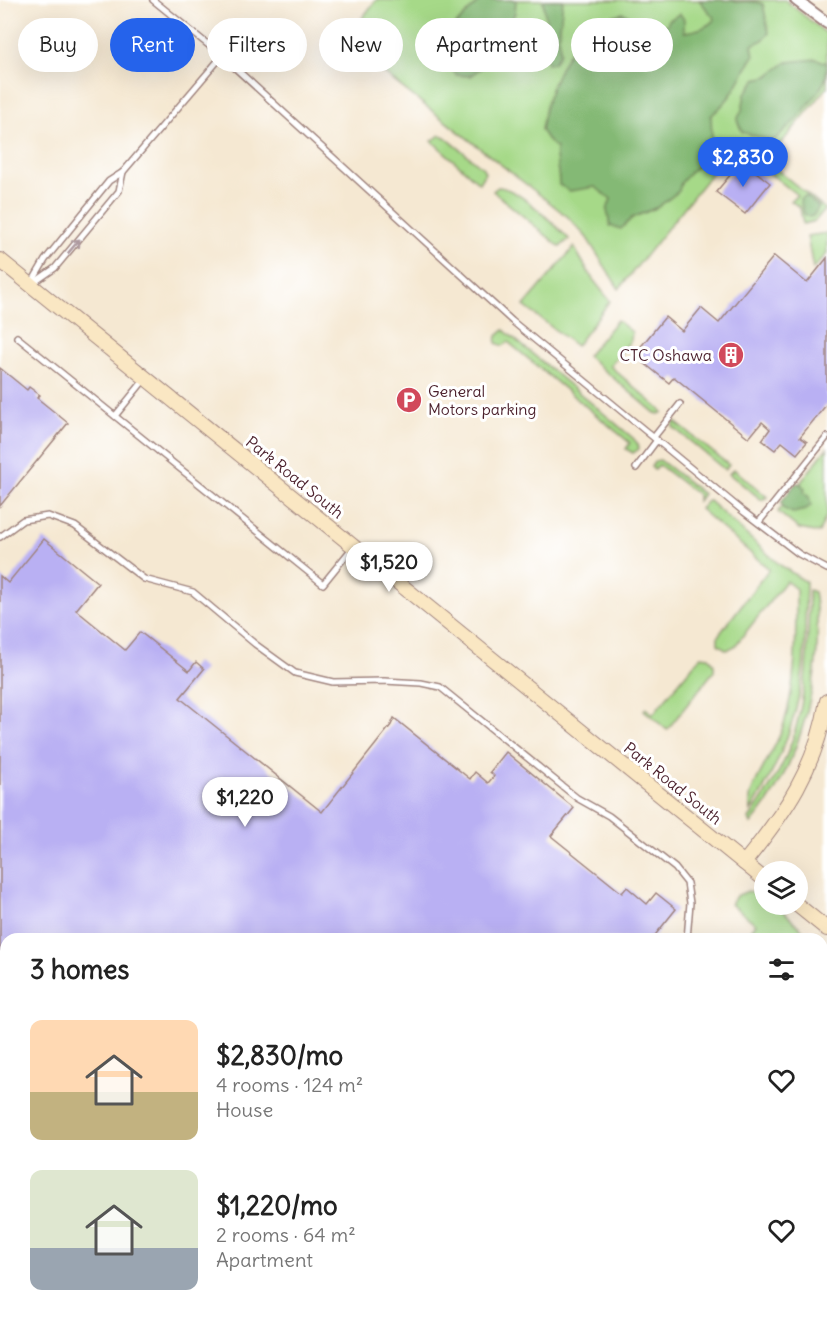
<!DOCTYPE html>
<html lang="en">
<head>
<meta charset="utf-8">
<style>
  :root { --surface:#fff; --page:#f2f2f2; --text:#222; --muted:#767676; --accent:#2563eb }
  body { margin:0; font-family:Delius,sans-serif; background:var(--page); color:var(--text); height:100vh; display:flex; flex-direction:column; font-size:22px; white-space:nowrap }
  * { box-sizing:border-box; margin:0 }
  p { font-size:20px; color:var(--muted) }
  .icon { flex:none; width:33px; height:33px; fill:none; stroke:currentColor; stroke-width:2; stroke-linecap:round; stroke-linejoin:round }
  .map { position:relative; flex:1; overflow:hidden }
  .details { position:absolute; left:0px; top:933px; width:828px; height:386px; display:flex; flex-direction:column; background:var(--surface); border-radius:18px 18px 0 0; box-shadow:0 6px 24px #0002 }
  .details>* { flex:none }
  .top-card { position:absolute; left:18px; top:18px; width:792px; height:54px; display:flex; gap:12px }
  .tools { position:absolute; left:754px; top:861px; display:grid; gap:12px }
  .tools a { display:grid; place-items:center; width:54px; height:54px; border-radius:50%; background:var(--surface); box-shadow:0 6px 24px #0002; font-size:30px }
  .price { position:absolute; translate:-50% -51px; padding:0 14px; border-radius:21px; background:#fff; color:#222; font-size:20px; line-height:39px; filter:drop-shadow(0 2px 3px #0008) }
  .price::after { content:''; position:absolute; left:50%; top:36px; width:18px; height:14px; margin-left:-9px; background:inherit; clip-path:polygon(0 0,100% 0,50% 100%) }
  .price.active { background:var(--accent); color:#fff }
  ul { padding:0; list-style:none }
  li { display:flex; align-items:center; gap:18px; height:150px; padding:0 30px }
  li span { display:grid; place-items:center; flex:none; width:168px; height:120px; border-radius:12px; color:#555 }
  li>.icon { margin-inline-start:auto }
  span .icon { width:72px; height:72px; fill:#fffc; stroke-width:1 }
  li b { font-size:26px }
  h2 { display:flex; justify-content:space-between; align-items:center; height:72px; padding:0 30px; font-size:26px }
  .pill { padding:0 21px; border-radius:27px; background:var(--surface); box-shadow:0 6px 24px #0002; font-size:21px; line-height:54px }
  .pill.active { background:var(--accent); color:#fff }
  .map>svg:first-child { display:block }
  .green { fill:#a6d988; stroke:#787c5a; stroke-width:1.5 }
  .forest { fill:#84b974; stroke:#676c50; stroke-width:1.5 }
  .building { fill:#b9b0f3 }
  .lines { fill:none; stroke-linecap:round; stroke-linejoin:round }
  .lane-casing { stroke:#a0847e; stroke-width:8 }
  .street-casing { stroke:#a0847e; stroke-width:14 }
  .secondary-casing { stroke:#a0847e; stroke-width:16 }
  .lane { stroke:#fff; stroke-width:5 }
  .street { stroke:#fff; stroke-width:10 }
  .secondary { stroke:#fae7c3; stroke-width:14 }
  .oneway { stroke:#ae9aa0 }
  .labels { text-anchor:middle; dominant-baseline:central; stroke-width:6; stroke-linejoin:round; paint-order:stroke }
  .poi-label { font-size:16px; fill:#4a1f2b; stroke:#fff; text-anchor:end }
  .street-label { font-size:16px; fill:#4a1f2b; stroke:#fff }
</style>
</head>
<body>
<div class="map">
<svg width="827" height="1318" viewBox="0 0 827 1318">
  <rect width="100%" height="100%" fill="#fff"/>
  <filter id="ink" filterUnits="userSpaceOnUse"><feTurbulence type="fractalNoise" baseFrequency=".0167" numOctaves="2"/><feDisplacementMap in="SourceGraphic" scale="12" xChannelSelector="R" yChannelSelector="G"/><feConvolveMatrix kernelMatrix="1 2 1 2 8 2 1 2 1" color-interpolation-filters="sRGB"/></filter>
  <filter id="wash" filterUnits="userSpaceOnUse"><feTurbulence type="fractalNoise" baseFrequency=".008" numOctaves="4" result="noise"/><feDisplacementMap in="SourceGraphic" scale="24" xChannelSelector="R" yChannelSelector="G"/><feGaussianBlur stdDeviation="1.35" result="paint"/><feColorMatrix in="noise" values="0 0 0 0 0 0 0 0 0 0 0 0 0 0 0 0 0 1.4 0 .05"/><feComposite in="paint" operator="in"/></filter>
  <g filter="url(#wash)">
    <rect width="100%" height="100%" fill="#f5e8d2"/>
    <!-- green -->
    <g class="green">
      <polygon points="376,0 785,0 827,34 827,88 763,165 735,144 619,289 587,238 568,217 344,42"/>
      <polygon points="440,135 445,137 483,168 485,173 479,183 432,141"/>
      <polygon points="769,163 825,209 815,221 803,224 800,208 791,201 797,195 763,168"/>
      <path d="M498,187C519,188 554,224 569,239L560,247L493,191Z"/>
      <polygon points="827,233 827,254 813,269 807,236"/>
      <polygon points="574,247 592,278 610,301 576,346 524,306"/>
      <polygon points="617,320 632,332 631,340 610,366 663,412 659,414 655,413 587,356"/>
      <polygon points="504,330 633,438 638,444 639,449 633,453 626,449 630,443 508,342 503,346 496,343 497,336"/>
      <polygon points="674,421 729,465 725,470 673,427"/>
      <polygon points="827,448 827,514 819,533 799,529 778,512"/>
      <polygon points="660,460 703,494 698,501 698,495 659,465 654,470 651,467 655,461"/>
      <polygon points="734,469 767,497 762,500 729,474"/>
      <path d="M708,500L780,565L806,582C805,611 806,641 803,670C798,721 777,768 751,811C750,805 749,798 751,793C760,770 775,750 783,727C797,684 796,634 796,589L786,581L735,646L727,650L718,644V636L769,569L700,509Z"/>
      <path d="M809,590L814,592C827,668 801,766 751,824L749,819C762,800 775,780 785,759C808,706 808,647 809,590Z"/>
      <polygon points="701,656 709,657 714,664 714,671 667,730 644,710 646,708 653,714"/>
      <polygon points="748,891 765,896 765,904 777,905 812,939 744,939 756,924 731,904 736,896"/>
      <polygon points="822,948 827,952 827,1015 822,1021"/>
    </g>
    <!-- forest -->
    <g class="forest">
      <path d="M481,0H516L515,13L489,62L470,76L456,75C453,70 448,64 446,58C439,34 466,15 481,0Z"/>
      <polygon points="543,0 563,0 559,37 560,52 554,63 547,63 545,53 548,34"/>
      <path d="M699,0H733L735,2C745,2 753,0 763,4L769,33L763,40L752,45L754,56C746,67 741,79 734,90C728,100 720,108 711,116L712,137L704,148L707,162L693,169L681,183L679,191L658,207L632,218L621,229L610,226L607,210L611,199L595,187L570,191L559,185C559,172 555,160 556,148L549,142L541,130C547,86 564,58 589,22L623,13L656,25H667L669,20L680,14L684,19V32C697,31 707,28 715,19Z"/>
      <path d="M817,59L827,63C827,68 827,73 826,77C821,93 786,133 772,141L742,132L737,120L742,110L745,94L756,79L768,76L787,62Z"/>
      <polygon points="806,196 819,207 813,216 809,217 804,214 800,199"/>
      <polygon points="796,483 801,484 805,489 804,493 809,497 811,505 805,510 793,513 784,509 781,502"/>
    </g>
    <g id="blocks">
      <!-- building -->
      <g class="building">
        <polygon points="742,161 770,183 745,214 716,192"/>
        <polygon points="774,256 807,283 827,258 827,404 800,437 807,442 797,454 782,442 775,450 762,440 770,429 762,422 749,438 674,377 669,383 634,355 665,317 682,331 701,308 719,323"/>
        <polygon points="0,368 27,390 29,387 40,395 37,398 68,423 0,506"/>
        <polygon points="44,539 98,583 76,610 125,650 140,632 189,671 196,662 204,669 180,698 322,812 391,725 394,718 470,779 475,772 488,783 494,776 490,772 506,752 574,808 551,836 622,893 627,887 647,904 656,893 676,909 652,939 6,939 6,1312 432,1312 439,1318 0,1318 0,576 8,583"/>
        <polygon points="827,1124 827,1318 581,1318 585,1312 822,1312 822,1125 825,1127"/>
      </g>
    </g>
  </g>
  <g filter="url(#ink)">
    <use href="#blocks" fill-opacity="0" stroke="#a0847e" stroke-width="1.5"/>
    <g class="lines">
      <!-- lane casing -->
      <g class="lane-casing">
        <g id="lane">
          <polyline points="153,0 222,56 512,321 744,512 799,554 827,569"/>
          <polyline points="31,284 45,260 109,181 123,172 222,56"/>
          <polyline points="32,284 55,268 119,191 123,172"/>
          <polyline points="17,337 323,584 353,547"/>
          <polyline points="115,416 145,379"/>
          <polyline points="654,437 680,404"/>
          <polyline points="636,468 657,440"/>
          <polyline points="759,522 827,437"/>
          <polyline points="0,537 23,520 48,516 75,526 144,579 193,592 255,644 295,673 333,682 384,681 421,683 440,687 577,798 609,816 675,868 687,883 690,903 687,939"/>
          <polyline points="822,1064 827,1065"/>
          <polyline points="521,1318 526,1312"/>
        </g>
      </g>
      <!-- street casing -->
      <g class="street-casing">
        <polyline id="street" points="796,0 827,23"/>
      </g>
      <!-- secondary casing -->
      <g class="secondary-casing">
        <g id="secondary">
          <polyline points="0,260 765,880"/>
          <path d="M744,863C786,811 816,768 827,701"/>
          <polyline points="796,904 827,929"/>
        </g>
      </g>
      <!-- lane -->
      <use href="#lane" class="lane"/>
      <!-- street -->
      <use href="#street" class="street"/>
      <!-- secondary -->
      <use href="#secondary" class="secondary"/>
    </g>
    <!-- one-way arrows -->
    <defs><path id="oneway-shaft" d="M-6 0H5M1.5-3L5.5 0L1.5 3" fill="none" stroke-width="1.6" stroke-linecap="round" stroke-linejoin="round" transform="scale(1.5)"/></defs>
    <use class="oneway" href="#oneway-shaft" transform="translate(74 246) rotate(-50)"/>
  </g>
  <!-- icons -->
  <defs>
    <g id="building-disc" transform="scale(1.35)"><circle r="9.5" fill="#d1495b" stroke="#fff"/><path d="M-4-6H4V6H1V3H-1V6H-4ZM-2.5-4.3h1.7v1.8h-1.7ZM.8-4.3h1.7v1.8H.8ZM-2.5-1h1.7V.8h-1.7ZM.8-1h1.7V.8H.8Z" fill="#fff"/></g>
    <g id="parking-disc" transform="scale(1.35)"><circle r="9.5" fill="#d1495b" stroke="#fff"/><path d="M-3.5-5.5H1a3.5 3.5 0 0 1 0 7H-1V5.5H-3.5ZM-1-3.4V-.6H.8a1.4 1.4 0 0 0 0-2.8Z" fill="#fff"/></g>
  </defs>
  <g fill-rule="evenodd">
    <use href="#building-disc" x="731" y="355"/>
    <use href="#parking-disc" x="409" y="400"/>
  </g>
  <g class="labels">
    <!-- poi labels -->
    <g class="poi-label">
      <text x="712" y="355">CTC Oshawa</text>
      <text x="428" y="391" text-anchor="start">General<tspan x="428" dy="18">Motors parking</tspan></text>
    </g>
    <!-- street labels -->
    <g class="street-label">
      <text transform="translate(295 477) rotate(39)">Park Road South</text>
      <text transform="translate(673 783) rotate(39)">Park Road South</text>
    </g>
  </g>
</svg>
<div class="tools">
<a><svg class="icon" aria-label="layers" viewBox="0 0 24 24"><path d="M12 4l9 5-9 5-9-5zM3 14l9 5 9-5"/></svg></a>
</div>
<b class="price active" style="left:743px;top:188px">$2,830</b>
<b class="price" style="left:389px;top:593px">$1,520</b>
<b class="price" style="left:245px;top:828px">$1,220</b>
<div class="top-card">
<a class="pill">Buy</a>
<a class="pill active">Rent</a>
<a class="pill">Filters</a>
<a class="pill">New</a>
<a class="pill">Apartment</a>
<a class="pill">House</a>
</div>
<section class="details">
<h2>3 homes<svg class="icon" aria-label="filters" viewBox="0 0 24 24"><path d="M4 7h16M4 17h16"/><circle cx="9" cy="7" r="2"/><circle cx="15" cy="17" r="2"/></svg></h2>
<ul>
<li><span style="background:linear-gradient(#ffd9b3 60%,#c2b280 0)"><svg class="icon" aria-label="home" viewBox="0 0 24 24"><path d="M3 11l9-7 9 7M6 9v11h12V9"/></svg></span><div><b>$2,830/mo</b><p>4 rooms · 124 m²</p><p>House</p></div><svg class="icon" aria-label="heart" viewBox="0 0 24 24"><path d="M12 20l-8-8c-3-5 5-10 8-4 3-6 11-1 8 4z"/></svg></li>
<li><span style="background:linear-gradient(#dfe7d0 65%,#9aa5b1 0)"><svg class="icon" aria-label="home" viewBox="0 0 24 24"><path d="M3 11l9-7 9 7M6 9v11h12V9"/></svg></span><div><b>$1,220/mo</b><p>2 rooms · 64 m²</p><p>Apartment</p></div><svg class="icon" aria-label="heart" viewBox="0 0 24 24"><path d="M12 20l-8-8c-3-5 5-10 8-4 3-6 11-1 8 4z"/></svg></li>
</ul>
</section>
</div>
</body>
</html>
